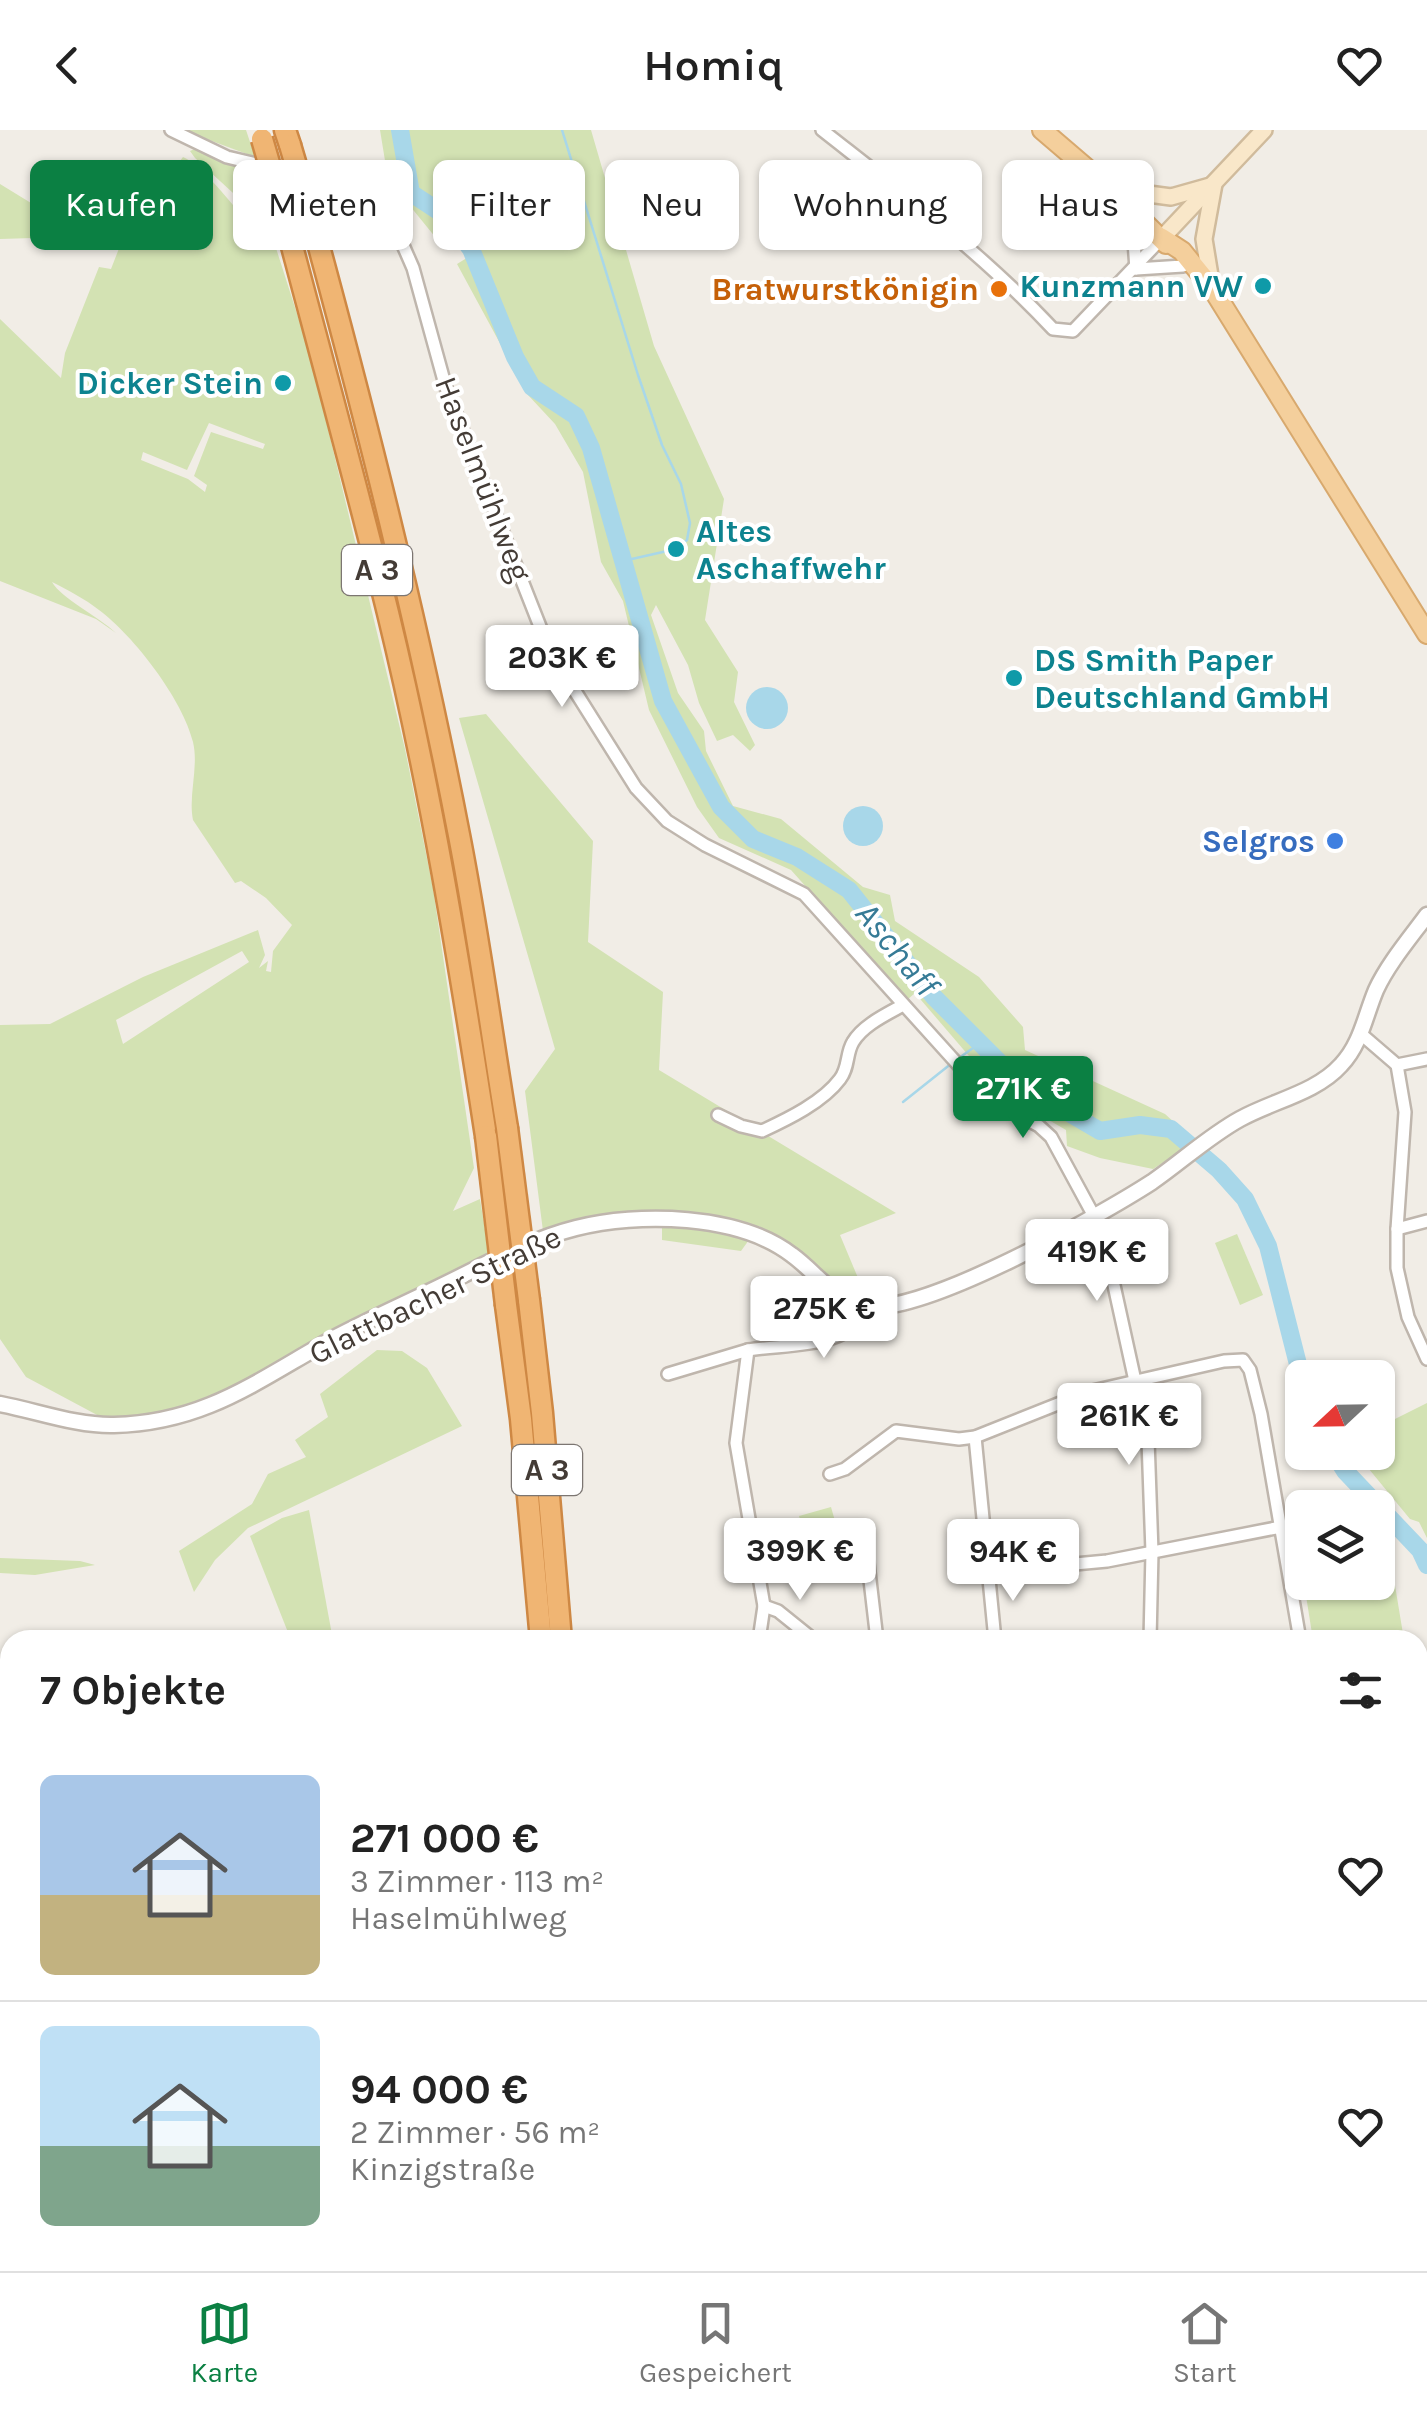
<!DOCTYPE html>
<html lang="de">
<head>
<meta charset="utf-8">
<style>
  :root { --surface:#fff; --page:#f2f2f2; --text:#222; --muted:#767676; --line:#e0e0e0; --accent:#0b8043 }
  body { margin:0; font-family:Karla,sans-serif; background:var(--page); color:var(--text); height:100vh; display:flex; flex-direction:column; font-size:38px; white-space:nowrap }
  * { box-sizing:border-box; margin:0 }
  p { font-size:32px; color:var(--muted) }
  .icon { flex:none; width:55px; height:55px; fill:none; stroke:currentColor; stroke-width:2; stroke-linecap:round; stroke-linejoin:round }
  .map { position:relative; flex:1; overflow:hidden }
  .details { position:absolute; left:0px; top:1500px; width:1428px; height:642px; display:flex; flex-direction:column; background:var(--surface); border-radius:30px 30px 0 0; box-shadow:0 2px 8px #0004 }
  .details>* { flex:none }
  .guide { position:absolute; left:30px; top:30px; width:1368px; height:90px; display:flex; gap:20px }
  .needle { width:65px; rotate:248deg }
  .fabs { position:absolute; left:1285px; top:1230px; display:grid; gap:20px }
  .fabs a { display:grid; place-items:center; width:110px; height:110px; border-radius:15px; background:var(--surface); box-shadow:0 2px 8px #0004; font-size:50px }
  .price { position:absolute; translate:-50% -85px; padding:0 22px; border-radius:10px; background:#fff; color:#222; font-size:32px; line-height:65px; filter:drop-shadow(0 2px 5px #0008) }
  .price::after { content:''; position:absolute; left:50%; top:60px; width:30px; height:22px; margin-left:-15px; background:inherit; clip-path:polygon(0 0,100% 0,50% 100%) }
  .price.selected { background:var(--accent); color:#fff }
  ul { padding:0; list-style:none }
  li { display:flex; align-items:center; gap:30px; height:250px; padding:0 40px }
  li+li { border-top:2px solid var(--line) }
  li span { display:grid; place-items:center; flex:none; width:280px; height:200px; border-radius:15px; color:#555 }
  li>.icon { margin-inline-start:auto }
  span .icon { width:120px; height:120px; fill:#fffc; stroke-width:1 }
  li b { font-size:42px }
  h2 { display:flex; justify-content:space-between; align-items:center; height:120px; padding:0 40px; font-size:42px }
  .chip { padding:0 35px; border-radius:15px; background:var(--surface); box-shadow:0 2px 8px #0004; font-size:35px; line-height:90px }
  .chip.selected { background:var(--accent); color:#fff }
  header { display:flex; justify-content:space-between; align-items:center; height:130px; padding:0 40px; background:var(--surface); font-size:45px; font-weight:600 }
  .tab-bar { display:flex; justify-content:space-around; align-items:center; height:140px; border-top:2px solid var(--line); background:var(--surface); font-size:28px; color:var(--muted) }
  .tab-bar a { display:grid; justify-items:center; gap:5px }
  .tab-bar .selected { color:var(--accent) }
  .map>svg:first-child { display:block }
  .green { fill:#d3e2b3; fill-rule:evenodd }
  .water { fill:#a8d7e9 }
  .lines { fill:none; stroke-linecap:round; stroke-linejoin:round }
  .stream { stroke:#a8d7e9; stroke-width:2.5 }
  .river { stroke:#a8d7e9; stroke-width:18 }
  .minor-casing { stroke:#bfb6ad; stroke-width:16 }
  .tertiary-casing { stroke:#bfb6ad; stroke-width:19 }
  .secondary-casing { stroke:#d0bb9c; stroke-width:20 }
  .primary-casing { stroke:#d8a96e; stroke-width:22 }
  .motorway-casing { stroke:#ce8844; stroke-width:25 }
  .minor { stroke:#fff; stroke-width:11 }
  .tertiary { stroke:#fff; stroke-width:14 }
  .secondary { stroke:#f9e7c9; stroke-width:15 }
  .primary { stroke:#f4cf9c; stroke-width:18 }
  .motorway { stroke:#f0b573; stroke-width:20 }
  .motorway-bridge-casing { stroke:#ce8844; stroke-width:25; stroke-linecap:butt }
  .motorway-bridge { stroke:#f0b573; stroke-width:20 }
  .culture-dot { fill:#0f9aa8; stroke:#fff; stroke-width:4 }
  .food-dot { fill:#e8710a; stroke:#fff; stroke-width:4 }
  .shop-dot { fill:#3f7fe0; stroke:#fff; stroke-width:4 }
  .labels { text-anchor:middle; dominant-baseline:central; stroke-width:8; stroke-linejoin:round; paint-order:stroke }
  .shield { fill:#fff; stroke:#7c7672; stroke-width:2.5 }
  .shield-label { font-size:30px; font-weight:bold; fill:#443c36 }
  .culture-label { font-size:32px; font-weight:bold; fill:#0d838f; stroke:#fff; text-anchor:end }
  .food-label { font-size:32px; font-weight:bold; fill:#c56008; stroke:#fff; text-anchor:end }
  .street-label { font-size:32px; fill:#443c36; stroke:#fff }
  .shop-label { font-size:32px; font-weight:bold; fill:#366cbe; stroke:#fff; text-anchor:end }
  .water-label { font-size:35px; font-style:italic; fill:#367b96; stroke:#fff }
</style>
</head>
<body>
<header><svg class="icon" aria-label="back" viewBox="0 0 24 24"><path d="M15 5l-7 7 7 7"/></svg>Homiq<svg class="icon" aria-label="heart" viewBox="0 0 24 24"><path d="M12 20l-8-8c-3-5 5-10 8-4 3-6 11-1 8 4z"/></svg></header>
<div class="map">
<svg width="1427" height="2141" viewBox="0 0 1427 2141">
  <rect width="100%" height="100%" fill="#f1ede6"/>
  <!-- green -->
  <g class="green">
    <polygon points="182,0 246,0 255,27"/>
    <polygon points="380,0 591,0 654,216 724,369 705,490 738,542 734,572 755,615 750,621 733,605 717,611 699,573 688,535 656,475 651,485 678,563 704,601 706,621 733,676 781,689 863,757 890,765 895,791 979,847 1023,897 1025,920 1165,984 1196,1012 1153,1039 1100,1028 1067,1016 1066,1000 999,961 915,863 907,870 791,740 719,708 697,677 649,580 623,471 601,432 583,342 555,294 528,265 457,134 483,118 472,93 436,108 388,49"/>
    <path d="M197,18L252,43L307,215L323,278L405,619L433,758L474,1038L453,1081L480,1069L489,1124L360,1189L196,1280L149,1287L99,1286L26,1247L0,1209V895L50,894L143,847L258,800L265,825L259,838L268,831L266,841L271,842L273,821L292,795L266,768L241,751L235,753L193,690C188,665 199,638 193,612C183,570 134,506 99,480C85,469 68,460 52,452C61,468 99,487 116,503L96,489L0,451V189L61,248L65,223L99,137L111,139L125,103L183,27C201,34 235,77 248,94L249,81L245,74L195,28L190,21ZM209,293L265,314L263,319L211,302L194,346L207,355L205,362L188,349L141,330L143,322L187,340ZM242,821L249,832L123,914L116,890Z"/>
    <polygon points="0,54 62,92 53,108 40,100 33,108 0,109"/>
    <polygon points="486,584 593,711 588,812 663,862 659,940 896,1083 840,1105 866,1167 852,1165 759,1096 741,1121 662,1110 662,1083 543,1101 525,961 555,919 459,588"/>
    <polygon points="1237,1104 1263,1165 1240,1175 1215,1113"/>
    <polygon points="377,1220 402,1221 427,1238 462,1296 248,1398 215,1430 194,1462 179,1421 252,1374 268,1344 306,1327 295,1310 328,1287 320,1264"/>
    <polygon points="1427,1273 1427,1408 1419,1392 1410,1389 1364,1333 1363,1325 1378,1322 1378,1310 1388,1304 1385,1294"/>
    <polygon points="831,1377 837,1398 805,1407 799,1386"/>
    <polygon points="309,1380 333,1510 291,1510 250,1406 282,1388"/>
    <polygon points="0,1428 80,1431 95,1435 35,1445 0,1443"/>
    <polygon points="1385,1428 1391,1431 1404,1510 1313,1510 1304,1453 1378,1452 1378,1429"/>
  </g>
  <!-- water -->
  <g class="water">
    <circle cx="767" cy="578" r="21"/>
    <circle cx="863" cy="696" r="20"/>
  </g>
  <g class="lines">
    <!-- stream -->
    <g class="stream">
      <polyline points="562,0 638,245 662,315 681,354 690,393 687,410 676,419 623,431"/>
      <polyline points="959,928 980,913"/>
      <polyline points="903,972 952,933"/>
      <polyline points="0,2126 10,2120"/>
    </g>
    <!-- river -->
    <g class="river">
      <polyline points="400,0 411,63 446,86 471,119 515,227 532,257 576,286 591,318 663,571 721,677 753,709 797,727 849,760 934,867 1023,956 1100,1001 1140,995 1171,999 1219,1040 1245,1069 1268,1116 1302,1250"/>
      <polyline points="1333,1322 1345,1341 1420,1420 1427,1435"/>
      <polyline points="1427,1602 1420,1662 1427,1696"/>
    </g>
    <!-- minor casing -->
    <g class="minor-casing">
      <g id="minor">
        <polyline points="171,0 227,27 339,54 379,79 399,106 413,138 446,258 541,499 558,534 636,658 667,691 705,715 804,764 980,959 1003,977 1039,996 1051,1007 1095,1088 1108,1128 1148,1310 1152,1422 1150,1510"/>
        <path d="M822,0C902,63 983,124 1053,199L1073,201L1162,108"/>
        <polyline points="1132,83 1136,139"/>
        <polyline points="1136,139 1183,136"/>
        <polyline points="1361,904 1397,935 1427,929"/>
        <polyline points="1397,935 1405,982 1397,1099 1397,1138 1408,1187 1427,1229"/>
        <path d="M718,985L741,996L762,1001C788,989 823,972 840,949C849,938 846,923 853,912C863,895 887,884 903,875"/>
        <polyline points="1397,1099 1427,1091"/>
        <path d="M748,1220C790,1213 848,1220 870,1177"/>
        <polyline points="668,1244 748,1220 736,1313 764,1476 759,1510"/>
        <polyline points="975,1307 995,1510"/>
        <polyline points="830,1344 845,1339 896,1301 959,1309 975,1307 1088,1262 1224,1231 1243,1230 1250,1240 1261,1284 1300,1510"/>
        <polyline points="852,1432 868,1433 877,1510"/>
        <polyline points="989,1442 1107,1431 1281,1397"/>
        <polyline points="764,1476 778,1481 814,1510"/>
        <polyline points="1418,2023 1427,2021"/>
        <polyline points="743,2132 747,2141"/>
        <polyline points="1107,2132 1108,2141"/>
        <polyline points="1409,2141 1427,2139"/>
      </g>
    </g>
    <!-- tertiary casing -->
    <g class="tertiary-casing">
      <g id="tertiary">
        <path d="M0,1274C37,1281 77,1296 114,1295C205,1293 258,1250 334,1208C368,1190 404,1174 439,1157C483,1136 528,1110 576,1098C638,1082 739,1084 792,1125C817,1143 834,1171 866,1176C922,1186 1101,1085 1152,1052C1181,1032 1209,1006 1240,989C1272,971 1316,963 1341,935C1361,914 1365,886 1376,860C1388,834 1410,808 1427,785"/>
        <polyline points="1287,2132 1288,2141"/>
      </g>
    </g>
    <!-- secondary casing -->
    <g class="secondary-casing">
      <g id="secondary">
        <polyline points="1111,59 1171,67 1210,56"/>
        <polyline points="1162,108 1264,0"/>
        <polyline points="1212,158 1204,109 1214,54"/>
        <polyline points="1418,1831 1427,1827"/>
        <polyline points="792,2141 811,2132"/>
      </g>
    </g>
    <!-- primary casing -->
    <g class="primary-casing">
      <g id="primary">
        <polyline points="1042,0 1111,59 1166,114"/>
        <polyline points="1162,108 1182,121 1212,158 1427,504"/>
      </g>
    </g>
    <!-- motorway casing -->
    <g class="motorway-casing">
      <g id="motorway">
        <polyline points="285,0 290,15"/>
        <path d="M280,71C316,208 354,345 388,483C430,655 459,830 486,1006"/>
        <path d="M308,76C365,285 418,493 459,705C478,802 491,900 507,998"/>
        <polyline points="529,1170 542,1283 561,1510"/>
        <polyline points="506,1175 521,1289 541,1510"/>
        <polyline points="576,2132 577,2141"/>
        <polyline points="597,2132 597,2141"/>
      </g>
    </g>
    <!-- minor -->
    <use href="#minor" class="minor"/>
    <!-- tertiary -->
    <use href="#tertiary" class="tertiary"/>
    <!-- secondary -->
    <use href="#secondary" class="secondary"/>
    <!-- primary -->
    <use href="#primary" class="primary"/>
    <!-- motorway -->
    <use href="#motorway" class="motorway"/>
    <!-- motorway-bridge casing -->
    <g class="motorway-bridge-casing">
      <g id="motorway-bridge">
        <polyline points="262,9 280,71"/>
        <polyline points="290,15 308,76"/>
        <polyline points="507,998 529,1170"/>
        <polyline points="486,1006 506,1175"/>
      </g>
    </g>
    <!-- motorway-bridge -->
    <use href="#motorway-bridge" class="motorway-bridge"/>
  </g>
  <!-- markers -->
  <g class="culture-dot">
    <circle cx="1263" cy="156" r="10"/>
    <circle cx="283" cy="253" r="10"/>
    <circle cx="676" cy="419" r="10"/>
    <circle cx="1014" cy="548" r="10"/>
  </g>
  <circle class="food-dot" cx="999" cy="159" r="10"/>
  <circle class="shop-dot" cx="1335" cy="711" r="10"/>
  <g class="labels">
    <!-- shield labels -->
    <g class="shield">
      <rect x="342" y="415" width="70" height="50" rx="8"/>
      <rect x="512" y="1315" width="70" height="50" rx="8"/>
    </g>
    <g class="shield-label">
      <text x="377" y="440">A 3</text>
      <text x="547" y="1340">A 3</text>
    </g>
    <!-- culture labels -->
    <g class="culture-label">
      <text x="1243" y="156">Kunzmann VW</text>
      <text x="263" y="253">Dicker Stein</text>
      <text x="696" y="401" text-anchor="start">Altes<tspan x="696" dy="37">Aschaffwehr</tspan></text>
      <text x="1034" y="530" text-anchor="start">DS Smith Paper<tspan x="1034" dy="37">Deutschland GmbH</tspan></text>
    </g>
    <!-- food labels -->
    <g class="food-label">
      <text x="979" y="159">Bratwurstkönigin</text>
    </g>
    <!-- street labels -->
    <g class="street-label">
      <text transform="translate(483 349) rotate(69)">Haselmühlweg</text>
      <text transform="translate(435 1165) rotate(-26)">Glattbacher Straße</text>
    </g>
    <!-- shop labels -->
    <g class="shop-label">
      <text x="1315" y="711">Selgros</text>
    </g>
    <!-- water labels -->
    <g class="water-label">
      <text transform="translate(897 819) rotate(51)">Aschaff</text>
    </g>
  </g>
</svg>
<div class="fabs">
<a><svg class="needle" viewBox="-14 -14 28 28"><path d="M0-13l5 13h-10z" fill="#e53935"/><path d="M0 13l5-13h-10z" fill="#767676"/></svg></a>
<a><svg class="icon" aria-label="layers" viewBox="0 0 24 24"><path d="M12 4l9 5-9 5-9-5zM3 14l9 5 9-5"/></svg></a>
</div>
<b class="price" style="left:562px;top:580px">203K €</b>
<b class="price selected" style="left:1023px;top:1011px">271K €</b>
<b class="price" style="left:1097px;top:1174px">419K €</b>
<b class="price" style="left:824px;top:1231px">275K €</b>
<b class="price" style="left:1129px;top:1338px">261K €</b>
<b class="price" style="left:800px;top:1473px">399K €</b>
<b class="price" style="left:1013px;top:1474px">94K €</b>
<div class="guide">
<a class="chip selected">Kaufen</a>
<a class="chip">Mieten</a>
<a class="chip">Filter</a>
<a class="chip">Neu</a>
<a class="chip">Wohnung</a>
<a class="chip">Haus</a>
</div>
<section class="details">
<h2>7 Objekte<svg class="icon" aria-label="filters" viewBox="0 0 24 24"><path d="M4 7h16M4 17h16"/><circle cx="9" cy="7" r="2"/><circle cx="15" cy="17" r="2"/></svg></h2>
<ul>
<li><span style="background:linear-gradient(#a9c7e8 60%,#c2b280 0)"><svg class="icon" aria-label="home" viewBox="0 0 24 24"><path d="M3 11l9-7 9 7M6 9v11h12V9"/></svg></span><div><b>271 000 €</b><p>3 Zimmer · 113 m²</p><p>Haselmühlweg</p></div><svg class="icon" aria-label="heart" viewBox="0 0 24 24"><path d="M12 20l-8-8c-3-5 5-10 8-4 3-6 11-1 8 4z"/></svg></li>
<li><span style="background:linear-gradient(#bfe0f5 60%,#7fa58c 0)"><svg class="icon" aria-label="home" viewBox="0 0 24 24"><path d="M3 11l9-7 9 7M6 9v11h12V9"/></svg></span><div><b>94 000 €</b><p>2 Zimmer · 56 m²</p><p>Kinzigstraße</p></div><svg class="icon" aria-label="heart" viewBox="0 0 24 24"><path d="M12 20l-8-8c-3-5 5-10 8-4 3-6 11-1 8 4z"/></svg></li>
</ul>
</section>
</div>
<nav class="tab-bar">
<a class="selected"><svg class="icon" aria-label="map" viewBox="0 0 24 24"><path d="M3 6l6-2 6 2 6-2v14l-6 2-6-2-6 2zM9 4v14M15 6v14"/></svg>Karte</a>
<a><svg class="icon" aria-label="saved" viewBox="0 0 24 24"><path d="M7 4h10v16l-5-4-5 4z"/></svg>Gespeichert</a>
<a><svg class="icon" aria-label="home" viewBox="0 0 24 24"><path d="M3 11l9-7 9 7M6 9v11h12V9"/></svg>Start</a>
</nav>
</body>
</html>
